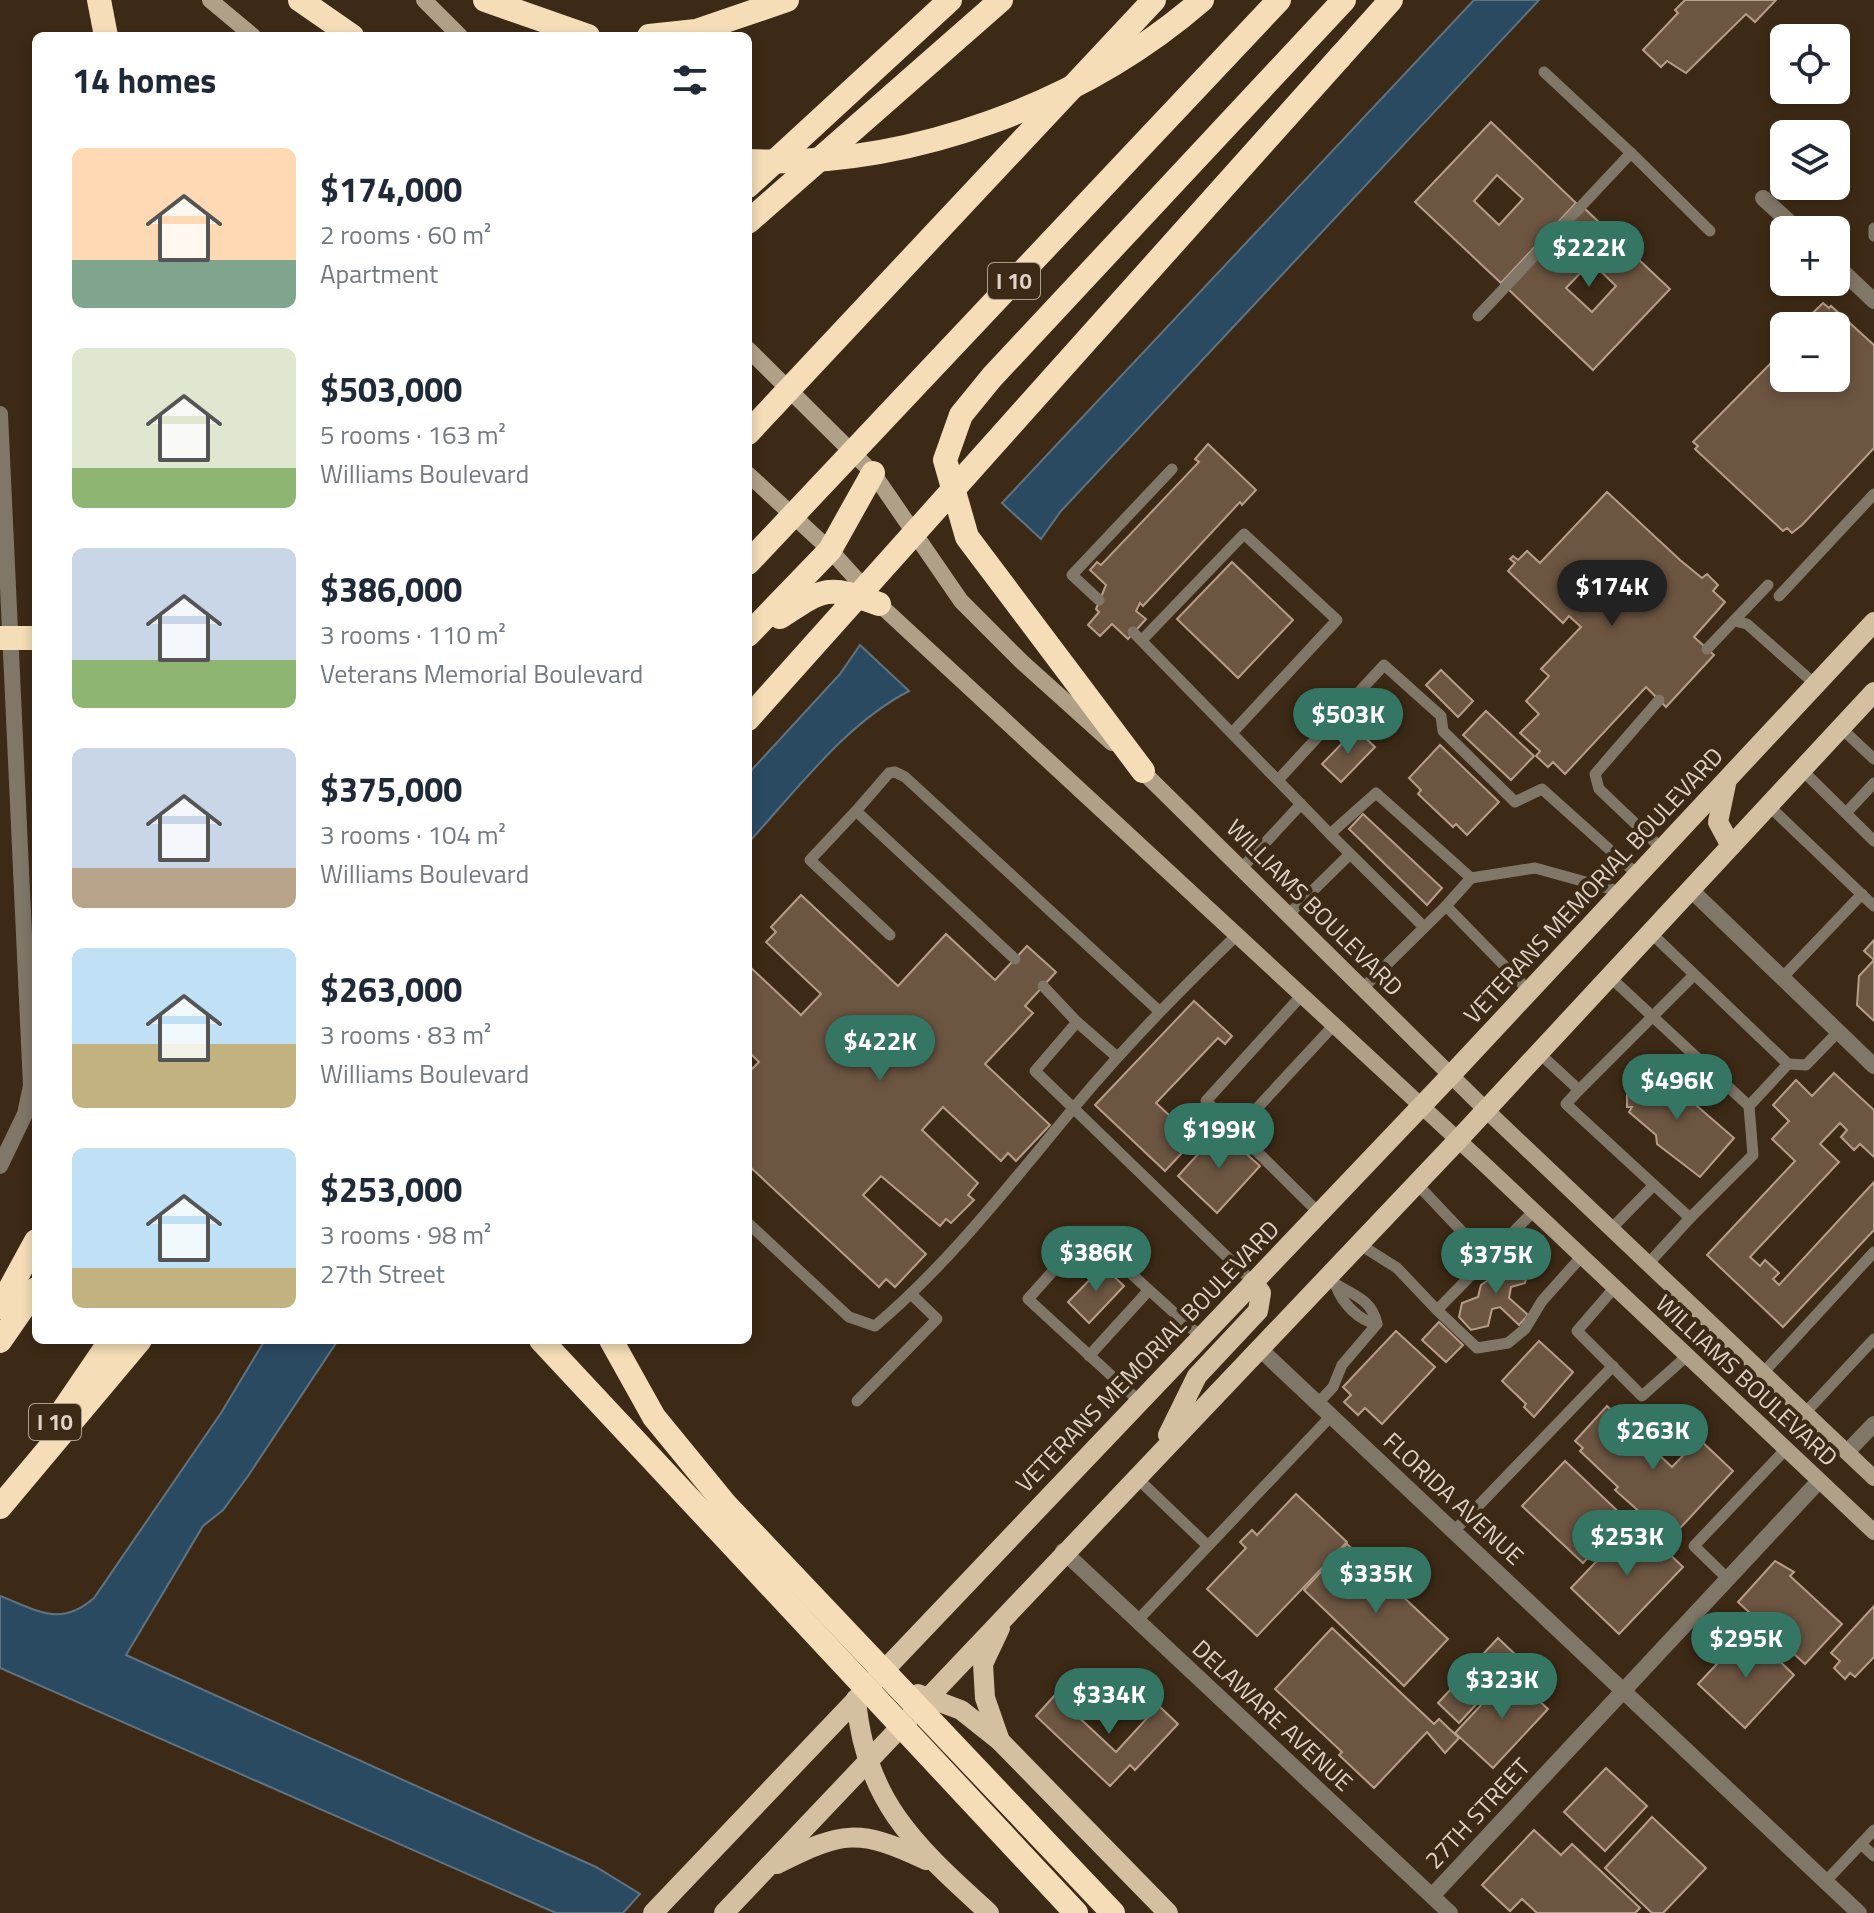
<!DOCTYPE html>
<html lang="en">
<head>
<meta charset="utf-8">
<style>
  :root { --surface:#fff; --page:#f6f6f7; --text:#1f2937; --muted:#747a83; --accent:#347563 }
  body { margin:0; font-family:"Titillium Web",sans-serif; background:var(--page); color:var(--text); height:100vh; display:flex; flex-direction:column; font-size:30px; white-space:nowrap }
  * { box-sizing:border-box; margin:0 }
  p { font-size:26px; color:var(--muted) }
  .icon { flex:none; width:44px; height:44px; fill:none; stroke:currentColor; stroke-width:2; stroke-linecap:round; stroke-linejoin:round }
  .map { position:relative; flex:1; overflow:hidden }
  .drawer { position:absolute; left:32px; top:32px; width:720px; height:1312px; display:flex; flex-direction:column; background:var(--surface); border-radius:12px; box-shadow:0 4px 12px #0003 }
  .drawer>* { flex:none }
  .buttons { position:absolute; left:1770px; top:24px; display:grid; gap:16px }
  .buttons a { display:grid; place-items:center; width:80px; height:80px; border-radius:12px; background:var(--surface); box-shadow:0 4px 12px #0003; font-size:40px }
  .price { position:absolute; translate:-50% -68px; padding:0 18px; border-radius:28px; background:var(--accent); color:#fff; font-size:26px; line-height:52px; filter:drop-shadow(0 2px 4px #0008) }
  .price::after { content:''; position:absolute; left:50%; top:48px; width:24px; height:18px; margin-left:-12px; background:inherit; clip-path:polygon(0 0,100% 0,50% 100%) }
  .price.current { background:#222; color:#fff }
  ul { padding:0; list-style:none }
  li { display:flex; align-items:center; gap:24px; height:200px; padding:0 40px }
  li span { display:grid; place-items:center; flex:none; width:224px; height:160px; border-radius:12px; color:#555 }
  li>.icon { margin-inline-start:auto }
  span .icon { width:96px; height:96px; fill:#fffc; stroke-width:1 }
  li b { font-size:34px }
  h2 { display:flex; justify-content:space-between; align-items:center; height:96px; padding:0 40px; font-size:34px }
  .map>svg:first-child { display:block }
  .water { fill:#2a4a62; stroke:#607380; stroke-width:2 }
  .building { fill:#6c5541; stroke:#b89e89; stroke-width:2; fill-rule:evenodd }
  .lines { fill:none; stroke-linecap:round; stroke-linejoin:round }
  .service { stroke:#817768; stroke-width:11 }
  .minor { stroke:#817768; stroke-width:16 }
  .secondary { stroke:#b0a088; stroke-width:16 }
  .primary { stroke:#d4c0a1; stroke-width:20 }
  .motorway { stroke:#f4ddb7; stroke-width:24 }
  .motorway-bridge { stroke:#f4ddb7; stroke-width:24 }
  .labels { text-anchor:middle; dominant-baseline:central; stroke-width:8; stroke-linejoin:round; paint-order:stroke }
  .shield { fill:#3d2a16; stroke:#aea091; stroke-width:2 }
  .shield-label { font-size:22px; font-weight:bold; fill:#dfd2c6 }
  .street-label { font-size:24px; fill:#dfd2c6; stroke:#3d2a16 }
</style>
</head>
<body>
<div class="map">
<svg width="1874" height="1913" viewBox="0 0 1874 1913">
  <rect width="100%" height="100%" fill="#3d2a16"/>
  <!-- water -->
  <g class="water">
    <polygon points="1474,0 1539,0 1061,511 1041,539 1002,503"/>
    <path d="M860,645L909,691C845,724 797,790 748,843V774L840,674Z"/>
    <path d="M265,1340H338L248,1476L223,1510L203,1526L126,1655L596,1867L640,1894L623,1913H556L0,1668V1596C37,1610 60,1628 94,1598L221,1413Z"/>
  </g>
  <!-- building -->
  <g class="building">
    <polygon points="1685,0 1776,0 1755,22 1746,14 1686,73 1667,61 1661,67 1643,50 1678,13 1675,10"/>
    <path d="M1491,122L1576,203L1501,283L1415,202ZM1497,175L1523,199L1499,225L1474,201Z"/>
    <path d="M1584,208L1670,289L1593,370L1508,289ZM1591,262L1616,286L1592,312L1566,288Z"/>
    <polygon points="1823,303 1829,308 1831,306 1874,345 1874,448 1802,525 1792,533 1787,528 1783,531 1695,449 1698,446 1693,442 1784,350 1784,378 1836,378 1836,326 1799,326"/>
    <polygon points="1208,444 1256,490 1242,505 1240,502 1143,606 1140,603 1136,611 1146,619 1128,639 1112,624 1100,636 1088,625 1099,612 1096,609 1106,585 1090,570 1097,562 1101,565 1199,462 1195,459"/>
    <polygon points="1607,492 1680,560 1702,578 1707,574 1718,585 1713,591 1725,602 1694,637 1714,655 1666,707 1646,687 1565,774 1553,762 1548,767 1536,756 1540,751 1520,733 1539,714 1526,701 1549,676 1541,669 1581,627 1569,616 1563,623 1508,571 1515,563 1510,559 1513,556 1518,560 1527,551 1540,563"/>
    <polygon points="1232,562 1293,620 1238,678 1177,619"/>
    <polygon points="1441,670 1473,701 1458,717 1426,685"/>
    <polygon points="1486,711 1534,756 1511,780 1463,735"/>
    <polygon points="1356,729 1375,747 1341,782 1322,764"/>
    <polygon points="1440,745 1499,802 1467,835 1456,824 1453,827 1418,794 1421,790 1409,778"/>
    <polygon points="1363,814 1442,888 1427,905 1349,829"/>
    <polygon points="801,895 898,986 946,934 995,980 1027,946 1056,972 1025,1006 1033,1013 985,1064 1050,1125 1016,1161 1008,1153 1001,1161 943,1107 922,1130 978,1183 968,1195 974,1200 951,1223 946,1219 940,1226 881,1176 863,1195 926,1254 895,1287 886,1279 879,1287 748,1165 748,1073 759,1062 748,1051 748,965 801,1015 821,994 766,942 776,932 771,927"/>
    <polygon points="1874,940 1874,960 1864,951"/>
    <polygon points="1874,960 1874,1021 1857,1005 1859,976"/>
    <polygon points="1194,1001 1232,1036 1225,1044 1218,1038 1156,1103 1195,1139 1165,1171 1095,1105"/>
    <polygon points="1651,1066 1734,1138 1700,1177 1657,1144 1656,1135 1629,1112 1632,1107 1627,1107 1627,1095 1632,1095 1629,1091"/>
    <polygon points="1834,1073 1874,1110 1874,1157 1860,1144 1854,1150 1841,1137 1847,1130 1840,1123 1820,1144 1839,1162 1750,1257 1760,1266 1765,1260 1779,1273 1773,1279 1779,1285 1874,1182 1874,1230 1783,1327 1707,1255 1795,1161 1772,1139 1789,1121 1773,1105 1796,1080 1812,1096"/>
    <polygon points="1220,1130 1260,1166 1217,1213 1178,1176"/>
    <polygon points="1515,1258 1529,1269 1525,1283 1511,1287 1509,1298 1528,1315 1519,1325 1500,1307 1492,1309 1488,1326 1471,1330 1459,1317 1462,1303 1478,1297 1481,1285 1497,1274 1500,1263"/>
    <polygon points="1103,1266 1124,1286 1089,1323 1068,1302"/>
    <polygon points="1439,1322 1463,1345 1446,1362 1422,1340"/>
    <polygon points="1396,1331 1435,1367 1382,1424 1365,1408 1358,1415 1344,1402 1351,1395 1343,1387"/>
    <polygon points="1539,1341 1573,1372 1534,1417 1524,1407 1526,1404 1502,1381"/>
    <polygon points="1607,1406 1672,1467 1699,1439 1733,1471 1670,1539 1615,1490 1618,1487 1580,1451 1583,1448 1575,1441"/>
    <polygon points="1565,1461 1625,1518 1583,1563 1522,1506"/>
    <polygon points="1296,1494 1347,1542 1257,1636 1207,1589 1246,1548 1240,1542 1252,1530 1257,1535"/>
    <polygon points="1635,1521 1683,1567 1619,1634 1571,1588"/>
    <polygon points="1347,1544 1448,1639 1404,1686 1304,1590"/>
    <polygon points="1775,1561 1794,1572 1790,1576 1842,1624 1805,1664 1738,1602"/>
    <polygon points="1874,1606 1874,1657 1855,1677 1850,1673 1845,1679 1834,1668 1840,1661 1831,1653"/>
    <polygon points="1332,1628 1434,1724 1439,1719 1459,1738 1445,1753 1427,1732 1374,1788 1339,1755 1342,1752 1275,1689"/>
    <polygon points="1748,1631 1794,1675 1745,1728 1698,1684"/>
    <polygon points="1498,1638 1519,1658 1459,1723 1438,1703"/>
    <polygon points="1510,1674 1548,1709 1493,1768 1455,1733"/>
    <polygon points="1138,1686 1178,1724 1135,1770 1130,1765 1110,1786 1036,1716 1055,1695 1116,1752 1149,1716 1128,1697"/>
    <polygon points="1606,1768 1647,1806 1605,1851 1564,1812"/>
    <polygon points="1652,1817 1706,1868 1663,1913 1652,1913 1605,1868"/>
    <polygon points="1534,1830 1561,1855 1572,1844 1640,1908 1635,1913 1537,1913 1522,1899 1510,1911 1482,1885"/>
  </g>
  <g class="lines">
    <!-- service -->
    <g class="service">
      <polyline points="1631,153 1710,231"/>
      <polyline points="1874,228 1874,236"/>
      <polyline points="1478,316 1631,153 1544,72"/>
      <polyline points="1779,596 1874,494"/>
      <polyline points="1099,600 1072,575 1172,469"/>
      <polyline points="1734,621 1747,624 1816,685"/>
      <polyline points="1133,632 1330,834 1376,793 1471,878 1535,868 1622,892"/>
      <polyline points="1142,640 1244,534 1337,620 1232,733"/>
      <polyline points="1707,649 1768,585"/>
      <polyline points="1659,700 1595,774 1599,789 1662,849"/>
      <polyline points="1841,728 1874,759"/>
      <polyline points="1802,770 1874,841"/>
      <polyline points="1278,780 1384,665 1441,716 1443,731 1515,802 1542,789 1638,875"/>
      <polyline points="1768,805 1874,906"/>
      <polyline points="856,811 810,860 890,935"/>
      <polyline points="1846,813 1874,783"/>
      <polyline points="1330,834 1424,927"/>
      <polyline points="1242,868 1301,804"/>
      <polyline points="1446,906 1471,878"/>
      <polyline points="1289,914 1350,854"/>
      <polyline points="1015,959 856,811 889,773 895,772 905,777 1159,1011"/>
      <polyline points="1610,977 1749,1106 1788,1064 1651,933"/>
      <polyline points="1782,978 1862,894"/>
      <polyline points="1043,986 1077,1022"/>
      <polyline points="1363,988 1446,906 1529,991"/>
      <polyline points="1302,995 1206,1101 1319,1213"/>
      <polyline points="1539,1053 1579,1090 1694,975"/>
      <polyline points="1117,1057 1077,1022 1035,1071 1253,1282"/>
      <polyline points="1788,1064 1806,1065 1838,1032"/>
      <polyline points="1579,1090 1566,1104 1654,1185 1611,1229"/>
      <polyline points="1236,1131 1334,1025"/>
      <polyline points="1416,1183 1488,1259"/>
      <polyline points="1534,1211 1437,1310 1477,1348 1508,1343 1525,1329 1542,1301 1582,1256"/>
      <polyline points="1690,1218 1753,1155 1749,1106"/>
      <path d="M748,1223L849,1317L875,1326C952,1261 1013,1180 1077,1104C1127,1044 1181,989 1237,935"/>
      <polyline points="1359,1244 1397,1268 1437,1310"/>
      <polyline points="1115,1259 1087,1233 1028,1299 1139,1401"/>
      <polyline points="1648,1264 1690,1218 1654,1185"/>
      <polyline points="1125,1268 1149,1290"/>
      <path d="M1327,1278C1346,1294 1371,1295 1377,1324C1359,1321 1342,1303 1336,1286"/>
      <polyline points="1615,1287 1577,1331 1642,1396 1687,1356"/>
      <polyline points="1089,1356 1149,1290 1201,1337"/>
      <polyline points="1763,1373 1874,1252"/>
      <polyline points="857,1401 937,1319 911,1294"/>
      <polyline points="1318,1403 1333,1387 1342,1365 1377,1324"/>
      <polyline points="1805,1413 1874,1339"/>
      <polyline points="1136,1477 1208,1546"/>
      <polyline points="1454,1531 1613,1366"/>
      <polyline points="1728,1579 1694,1546 1786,1449"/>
      <polyline points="1137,1621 1331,1416"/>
      <polyline points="1861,1844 1874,1856"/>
      <polyline points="1826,1881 1874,1830"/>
    </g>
    <!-- minor -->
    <g class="minor">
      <polyline points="1763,198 1798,230"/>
      <polyline points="1836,265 1874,301"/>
      <polyline points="0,414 31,1086 25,1114 0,1166"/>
      <polyline points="1691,890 1874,1066"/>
      <polyline points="1260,1349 1859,1913"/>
      <polyline points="1847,1452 1874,1424"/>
      <polyline points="1063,1551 1450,1913"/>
      <polyline points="1432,1896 1819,1481"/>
    </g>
    <!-- secondary -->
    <g class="secondary">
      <polyline points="210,0 253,36"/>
      <polyline points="424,0 460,36"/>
      <polyline points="748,349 873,473 961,601 1022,662 1112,743"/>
      <polyline points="748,474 830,550 879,604 1483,1163 1874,1532"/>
      <polyline points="1135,764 1486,1110 1874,1478"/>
    </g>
    <!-- primary -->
    <g class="primary">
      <polyline points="1726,784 1718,822 1731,846"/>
      <polyline points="1168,1435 1197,1376 1258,1311 1261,1293 1253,1282"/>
      <polyline points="1000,1628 983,1664 985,1698 1000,1741"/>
      <polyline points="918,1694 961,1710 1000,1741 1168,1913"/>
      <path d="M856,1699C865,1803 917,1847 989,1913"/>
      <path d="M777,1864C843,1831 858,1828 926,1860"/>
      <polyline points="653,1913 1451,1075 1874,622"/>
      <polyline points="724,1913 1458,1140 1874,692"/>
    </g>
    <!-- motorway -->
    <g class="motorway">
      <polyline points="99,0 106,36"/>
      <polyline points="300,0 352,36"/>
      <polyline points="485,0 588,36"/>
      <polyline points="649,36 696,31 787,0"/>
      <polyline points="1340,57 1391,0"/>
      <polyline points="748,186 950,0"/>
      <polyline points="748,222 1001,0"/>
      <path d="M780,617C825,587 828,585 879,604"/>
      <polyline points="748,635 830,550 873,473"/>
      <polyline points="1143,771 967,537 945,460 961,415 992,377 1344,0"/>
      <polyline points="0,1307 36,1241"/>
      <polyline points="0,1341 36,1289"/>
      <polyline points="64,1409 111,1340"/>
      <polyline points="0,1507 140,1340"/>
    </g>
    <!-- motorway-bridge -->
    <g class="motorway-bridge">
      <path d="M748,161C908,168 1081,105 1202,0"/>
      <polyline points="748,433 1154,0"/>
      <polyline points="748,563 1279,0"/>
      <polyline points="0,638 36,638"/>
      <polyline points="748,719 1340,57"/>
      <polyline points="541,1340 1076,1913"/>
      <polyline points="611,1340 654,1417 726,1505 1113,1913"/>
    </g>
  </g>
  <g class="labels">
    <!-- shield labels -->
    <g class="shield">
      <rect x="988" y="263" width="52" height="36" rx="6"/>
      <rect x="29" y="1404" width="52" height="36" rx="6"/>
    </g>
    <g class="shield-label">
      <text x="1014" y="281">I 10</text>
      <text x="55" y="1422">I 10</text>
    </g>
    <!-- street labels -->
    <g class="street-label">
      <text transform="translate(1593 885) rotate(-47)">VETERANS MEMORIAL BOULEVARD</text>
      <text transform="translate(1315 907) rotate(45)">WILLIAMS BOULEVARD</text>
      <text transform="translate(1147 1356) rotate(-46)">VETERANS MEMORIAL BOULEVARD</text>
      <text transform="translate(1747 1380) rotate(43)">WILLIAMS BOULEVARD</text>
      <text transform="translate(1454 1498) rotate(43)">FLORIDA AVENUE</text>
      <text transform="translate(1273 1715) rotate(43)">DELAWARE AVENUE</text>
      <text transform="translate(1477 1813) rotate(-47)">27TH STREET</text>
    </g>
  </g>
</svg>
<div class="buttons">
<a><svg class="icon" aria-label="locate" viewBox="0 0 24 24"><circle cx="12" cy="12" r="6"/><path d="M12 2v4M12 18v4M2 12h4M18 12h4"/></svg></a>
<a><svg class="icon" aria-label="layers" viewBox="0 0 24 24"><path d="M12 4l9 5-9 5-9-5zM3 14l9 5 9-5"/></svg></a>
<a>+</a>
<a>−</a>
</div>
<b class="price" style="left:1589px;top:289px">$222K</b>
<b class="price current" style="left:1612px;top:628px">$174K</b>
<b class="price" style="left:1348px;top:756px">$503K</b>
<b class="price" style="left:880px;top:1083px">$422K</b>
<b class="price" style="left:1677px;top:1122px">$496K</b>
<b class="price" style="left:1219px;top:1171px">$199K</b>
<b class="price" style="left:1096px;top:1294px">$386K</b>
<b class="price" style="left:1496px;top:1296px">$375K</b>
<b class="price" style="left:1653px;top:1472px">$263K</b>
<b class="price" style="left:1627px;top:1578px">$253K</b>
<b class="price" style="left:1376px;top:1615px">$335K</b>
<b class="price" style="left:1746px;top:1680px">$295K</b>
<b class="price" style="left:1502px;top:1721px">$323K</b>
<b class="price" style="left:1109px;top:1736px">$334K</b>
<section class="drawer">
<h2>14 homes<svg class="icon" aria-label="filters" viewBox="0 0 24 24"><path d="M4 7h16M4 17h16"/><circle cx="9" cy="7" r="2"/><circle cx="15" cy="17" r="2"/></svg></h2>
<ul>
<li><span style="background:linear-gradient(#ffd9b3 70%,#7fa58c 0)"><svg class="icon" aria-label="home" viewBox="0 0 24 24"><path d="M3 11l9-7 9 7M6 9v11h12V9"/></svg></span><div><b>$174,000</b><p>2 rooms · 60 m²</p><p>Apartment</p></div></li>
<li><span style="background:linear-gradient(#dfe7d0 75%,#8fb573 0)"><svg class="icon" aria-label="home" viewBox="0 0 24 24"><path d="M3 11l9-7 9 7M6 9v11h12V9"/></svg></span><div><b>$503,000</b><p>5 rooms · 163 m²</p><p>Williams Boulevard</p></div></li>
<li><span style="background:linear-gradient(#c9d6e8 70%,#8fb573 0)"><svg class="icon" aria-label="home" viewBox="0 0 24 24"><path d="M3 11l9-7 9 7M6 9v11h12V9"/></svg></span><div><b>$386,000</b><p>3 rooms · 110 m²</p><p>Veterans Memorial Boulevard</p></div></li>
<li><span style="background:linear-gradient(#c9d6e8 75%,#b9a48a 0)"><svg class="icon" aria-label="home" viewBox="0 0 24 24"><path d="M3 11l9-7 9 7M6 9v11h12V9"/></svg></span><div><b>$375,000</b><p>3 rooms · 104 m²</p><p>Williams Boulevard</p></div></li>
<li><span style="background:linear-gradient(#bfe0f5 60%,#c2b280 0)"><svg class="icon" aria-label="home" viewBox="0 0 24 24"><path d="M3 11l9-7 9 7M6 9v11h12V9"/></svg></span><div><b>$263,000</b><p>3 rooms · 83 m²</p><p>Williams Boulevard</p></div></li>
<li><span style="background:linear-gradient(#bfe0f5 75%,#c2b280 0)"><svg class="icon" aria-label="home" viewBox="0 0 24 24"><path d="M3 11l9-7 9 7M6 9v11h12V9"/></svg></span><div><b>$253,000</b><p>3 rooms · 98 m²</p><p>27th Street</p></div></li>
</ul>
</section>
</div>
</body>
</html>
